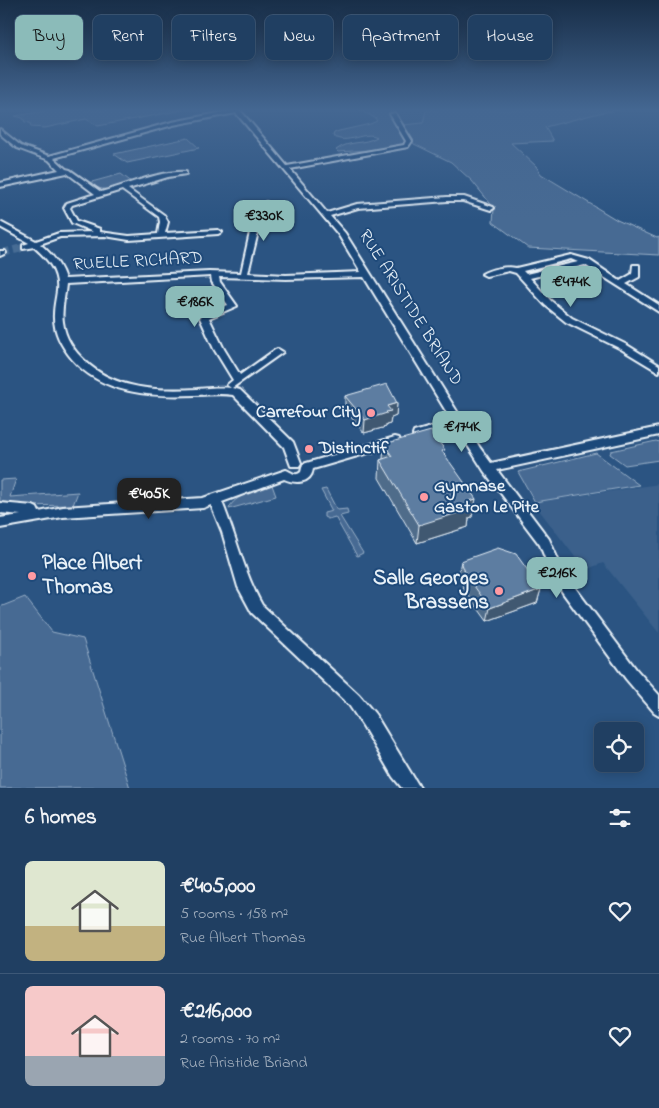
<!DOCTYPE html>
<html lang="en">
<head>
<meta charset="utf-8">
<style>
  :root { --surface:#203f62; --page:#284668; --text:#f1f3f6; --muted:#a2afbe; --line:#3d5877; --accent:#8bbbb9 }
  body { margin:0; font-family:"Indie Flower",sans-serif; background:var(--page); color:var(--text); height:100vh; display:flex; flex-direction:column; font-size:19px; white-space:nowrap }
  * { box-sizing:border-box; margin:0 }
  p { font-size:16px; color:var(--muted) }
  .icon { flex:none; width:28px; height:28px; fill:none; stroke:currentColor; stroke-width:2; stroke-linecap:round; stroke-linejoin:round }
  .map { position:relative; height:788px; overflow:hidden }
  .panel { display:flex; flex-direction:column; background:var(--surface); flex:1 }
  .panel>* { flex:none }
  .guide { position:absolute; left:15px; top:15px; width:630px; height:45px; display:flex; gap:10px }
  .controls { position:absolute; left:594px; top:722px; display:grid; gap:10px }
  .controls a { display:grid; place-items:center; width:50px; height:50px; border-radius:8px; background:var(--surface); box-shadow:0 2px 12px #0003,0 0 0 1px var(--line); font-size:25px }
  .price { position:absolute; translate:-50% -42px; padding:0 11px; border-radius:10px; background:var(--accent); color:#111; font-size:16px; line-height:32px; filter:drop-shadow(0 1px 2px #0008) }
  .price::after { content:''; position:absolute; left:50%; top:30px; width:15px; height:11px; margin-left:-8px; background:inherit; clip-path:polygon(0 0,100% 0,50% 100%) }
  .price.current { background:#222; color:#fff }
  ul { padding:0; list-style:none }
  li { display:flex; align-items:center; gap:15px; height:125px; padding:0 25px }
  li+li { border-top:1px solid var(--line) }
  li span { display:grid; place-items:center; flex:none; width:140px; height:100px; border-radius:8px; color:#555 }
  li>.icon { margin-inline-start:auto }
  span .icon { width:60px; height:60px; fill:#fffc; stroke-width:1 }
  li b { font-size:21px }
  h2 { display:flex; justify-content:space-between; align-items:center; height:60px; padding:0 25px; font-size:21px }
  .pill { padding:0 18px; border-radius:8px; background:var(--surface); box-shadow:0 2px 12px #0003,0 0 0 1px var(--line); font-size:18px; line-height:45px }
  .pill.current { background:var(--accent); color:#111 }
  .map>svg:first-child { display:block }
  .built { fill:#3a608b }
  .green { fill:#476b93; stroke:#98aec6 }
  .lines { fill:none; stroke-linecap:round; stroke-linejoin:round }
  .street-tunnel { stroke:#476c94; stroke-width:8; stroke-dasharray:8 4; stroke-linecap:butt }
  .street-casing { stroke:#e8f1f8; stroke-width:4 }
  .street { fill:#1f4a7a; fill-rule:evenodd }
  .wall { fill:#506c8a; stroke:#e8f1f8 }
  .shaded-wall { fill:#415871; stroke:#e8f1f8 }
  .building { fill:#5d7da1; stroke:#e8f1f8 }
  .poi-dot { fill:#ff9aa2; stroke:#1f4a7a; stroke-width:2 }
  .labels { text-anchor:middle; dominant-baseline:central; stroke-width:4; stroke-linejoin:round; paint-order:stroke }
  .street-label { font-size:18px; fill:#e8f1f8; stroke:#1f4a7a }
  .poi-label { font-size:18px; font-weight:bold; fill:#e8f1f8; stroke:#1f4a7a; text-anchor:start }
  .near-poi-label { font-size:21px; font-weight:bold; fill:#e8f1f8; stroke:#1f4a7a; text-anchor:start }
</style>
</head>
<body>
<div class="map">
<svg width="659" height="788" viewBox="0 0 659 788">
  <rect width="100%" height="100%" fill="#2b5482"/>
  <filter id="ink" filterUnits="userSpaceOnUse"><feTurbulence type="fractalNoise" baseFrequency=".02" numOctaves="2"/><feDisplacementMap in="SourceGraphic" scale="10" xChannelSelector="R" yChannelSelector="G"/><feConvolveMatrix kernelMatrix="1 2 1 2 8 2 1 2 1" color-interpolation-filters="sRGB"/></filter>
  <g filter="url(#ink)">
    <!-- built -->
    <g class="built">
      <polygon points="373,110 426,110 423,123 392,126"/>
      <polygon points="659,484 659,633 603,563 585,570 536,506 537,502"/>
    </g>
    <!-- green -->
    <g class="green">
      <polygon points="51,110 183,110 98,126 86,119 45,128 31,127 30,123 25,122 23,118 15,116"/>
      <path d="M360,110H388L409,142L400,148L338,152L336,150C349,140 363,145 377,137C365,130 346,146 333,136L334,133L339,131L370,124L377,121L375,118Z"/>
      <polygon points="426,110 620,110 599,113 545,127 553,141 511,143 536,166 541,174 617,220 657,238 659,237 659,255 528,248 493,222 494,208 472,181 451,162 414,144 403,125 423,123"/>
      <polygon points="188,138 199,148 127,163 114,154"/>
      <path d="M121,174L133,183C115,188 105,194 88,183Z"/>
      <polygon points="656,441 659,442 659,460 625,465 610,454 611,451"/>
      <polygon points="596,453 639,485 535,502 518,472"/>
      <polygon points="16,479 10,497 78,492 73,505 24,506 0,503 0,480"/>
      <path d="M272,485L276,496L229,509C233,495 259,490 272,485Z"/>
      <polygon points="326,489 337,510 347,509 348,514 340,516 363,553 357,556 335,517 328,519 324,517 324,513 332,511 321,490"/>
      <polygon points="25,597 52,632 83,639 130,788 0,788 0,607"/>
    </g>
    <g class="lines">
      <!-- street-tunnel -->
      <polyline class="street-tunnel" points="2,253 26,247"/>
      <!-- street casing -->
      <g class="street-casing">
        <g id="street">
          <path d="M234,110H240L287,166L404,145L406,141L390,114L395,113L412,141L408,147L290,169L327,213L357,204L447,197H464L493,207L494,208L491,210L463,201H447L358,208L330,216L345,233L480,448L491,463L659,427V435L497,470L549,539L562,569L573,585L636,669L659,695V715L654,712L626,679L563,593L552,576L540,545L484,471L456,427L418,439L414,438L413,435L414,432L452,421L364,277L286,279L219,277L220,282L237,306L209,318L224,349L240,375L275,350L278,349L283,352L232,388L240,390L293,442L301,463L299,466H291L284,447L233,395C220,393 208,395 195,395C151,397 102,394 72,359C61,346 53,331 54,314C54,306 56,299 57,291C59,272 48,259 34,247L23,249V245L29,243L0,227V222L36,241L59,233L93,232L72,223L64,208L67,203L95,194L67,173L0,187V183L59,170L49,160L17,148L0,134V129L21,146L49,156L172,122ZM236,113L338,234L361,272L286,275L248,273L259,228L269,204L266,202L263,204L251,228L241,273L209,272L65,279C61,265 52,254 40,244L60,237L105,236L129,240L218,234L222,232L218,230L165,233L168,222L164,215L128,189L168,177L186,174V172C162,170 124,186 101,192L70,170L66,169L54,158L173,125ZM122,190L159,217L160,222L158,234L129,236L100,232V229L77,221L70,208L72,205ZM211,276L212,282L228,305L204,313L200,318L214,349L233,380L227,385L231,388C220,387 208,388 197,389C158,391 115,390 85,361C74,351 65,338 63,322C61,309 65,297 66,284Z"/>
          <polygon points="0,251 5,251 6,253 0,256"/>
          <path d="M571,255L589,260L620,281L632,274L633,265H639V277L626,284L659,305V312L585,265L530,278L551,301L572,318L627,345L659,365V372L621,349L566,322L545,305L516,273L509,271L486,276L482,274C490,269 506,266 516,268ZM571,259L578,262L526,274L523,271Z"/>
          <path d="M395,437L399,438L400,441L399,444L313,469C311,484 295,484 284,479L222,502C236,536 244,573 262,605L359,695L375,714L420,788H402L393,777L363,726L349,705L252,613L238,587L222,532L211,505L203,508L63,517L0,528V518L21,515L0,513V503L33,506L37,508L39,512L63,507L203,498L286,470C292,472 295,477 301,472L303,464Z"/>
        </g>
      </g>
      <!-- street -->
      <use href="#street" class="street"/>
    </g>
    <!-- wall -->
    <g class="wall">
      <polygon points="345,396 397,403 396,416 391,418 390,424 386,425 386,427 364,433 345,410"/>
      <polygon points="384,444 444,454 472,517 469,518 468,527 417,543 379,478 380,460 383,459"/>
      <polygon points="461,561 541,589 537,603 487,621 464,589 458,575"/>
    </g>
    <!-- shaded-wall -->
    <g class="shaded-wall">
      <polygon points="397,403 396,416 391,418 390,424 386,425 386,427 364,433 365,420 387,406"/>
      <polygon points="476,499 472,517 469,518 468,527 417,543 419,525 466,502"/>
      <polygon points="541,589 537,603 487,621 490,608"/>
    </g>
    <!-- building -->
    <g class="building">
      <polygon points="387,384 397,403 387,406 391,411 386,412 387,413 365,420 345,396"/>
      <polygon points="431,431 445,450 442,451 476,499 466,502 471,509 419,525 380,460 392,456 384,444"/>
      <polygon points="498,548 516,554 541,589 490,608 466,575 461,561"/>
    </g>
  </g>
  <!-- sky -->
  <linearGradient id="sky" x2="0" y2="1"><stop stop-color="#182e48"/><stop offset="0.5" stop-color="#446792"/><stop offset="1" stop-color="#446792" stop-opacity="0"/></linearGradient>
  <rect width="659" height="220" fill="url(#sky)"/>
  <!-- markers -->
  <g class="poi-dot">
    <circle cx="371" cy="413" r="5"/>
    <circle cx="309" cy="449" r="5"/>
    <circle cx="424" cy="497" r="5"/>
    <circle cx="32" cy="576" r="5"/>
    <circle cx="499" cy="591" r="5"/>
  </g>
  <g class="labels">
    <!-- street labels -->
    <g class="street-label">
      <text transform="translate(138 262) rotate(-3)">RUELLE RICHARD</text>
      <text transform="translate(410 308) rotate(58)">RUE ARISTIDE BRIAND</text>
    </g>
    <!-- poi labels -->
    <g class="poi-label">
      <text x="361" y="413" text-anchor="end">Carrefour City</text>
      <text x="319" y="449">Distinctif</text>
      <text x="434" y="487">Gymnase<tspan x="434" dy="21">Gaston Le Pite</tspan></text>
    </g>
    <!-- near-poi labels -->
    <g class="near-poi-label">
      <text x="42" y="564">Place Albert<tspan x="42" dy="24">Thomas</tspan></text>
      <text x="489" y="579" text-anchor="end">Salle Georges<tspan x="489" dy="24">Brassens</tspan></text>
    </g>
  </g>
</svg>
<div class="controls">
<a><svg class="icon" aria-label="locate" viewBox="0 0 24 24"><circle cx="12" cy="12" r="6"/><path d="M12 2v4M12 18v4M2 12h4M18 12h4"/></svg></a>
</div>
<b class="price" style="left:264px;top:242px">€330K</b>
<b class="price" style="left:571px;top:308px">€474K</b>
<b class="price" style="left:195px;top:328px">€186K</b>
<b class="price" style="left:462px;top:453px">€174K</b>
<b class="price current" style="left:149px;top:520px">€405K</b>
<b class="price" style="left:557px;top:599px">€216K</b>
<div class="guide">
<a class="pill current">Buy</a>
<a class="pill">Rent</a>
<a class="pill">Filters</a>
<a class="pill">New</a>
<a class="pill">Apartment</a>
<a class="pill">House</a>
</div>
</div>
<section class="panel">
<h2>6 homes<svg class="icon" aria-label="filters" viewBox="0 0 24 24"><path d="M4 7h16M4 17h16"/><circle cx="9" cy="7" r="2"/><circle cx="15" cy="17" r="2"/></svg></h2>
<ul>
<li><span style="background:linear-gradient(#dfe7d0 65%,#c2b280 0)"><svg class="icon" aria-label="home" viewBox="0 0 24 24"><path d="M3 11l9-7 9 7M6 9v11h12V9"/></svg></span><div><b>€405,000</b><p>5 rooms · 158 m²</p><p>Rue Albert Thomas</p></div><svg class="icon" aria-label="heart" viewBox="0 0 24 24"><path d="M12 20l-8-8c-3-5 5-10 8-4 3-6 11-1 8 4z"/></svg></li>
<li><span style="background:linear-gradient(#f6c9c9 70%,#9aa5b1 0)"><svg class="icon" aria-label="home" viewBox="0 0 24 24"><path d="M3 11l9-7 9 7M6 9v11h12V9"/></svg></span><div><b>€216,000</b><p>2 rooms · 70 m²</p><p>Rue Aristide Briand</p></div><svg class="icon" aria-label="heart" viewBox="0 0 24 24"><path d="M12 20l-8-8c-3-5 5-10 8-4 3-6 11-1 8 4z"/></svg></li>
</ul>
</section>
</body>
</html>
